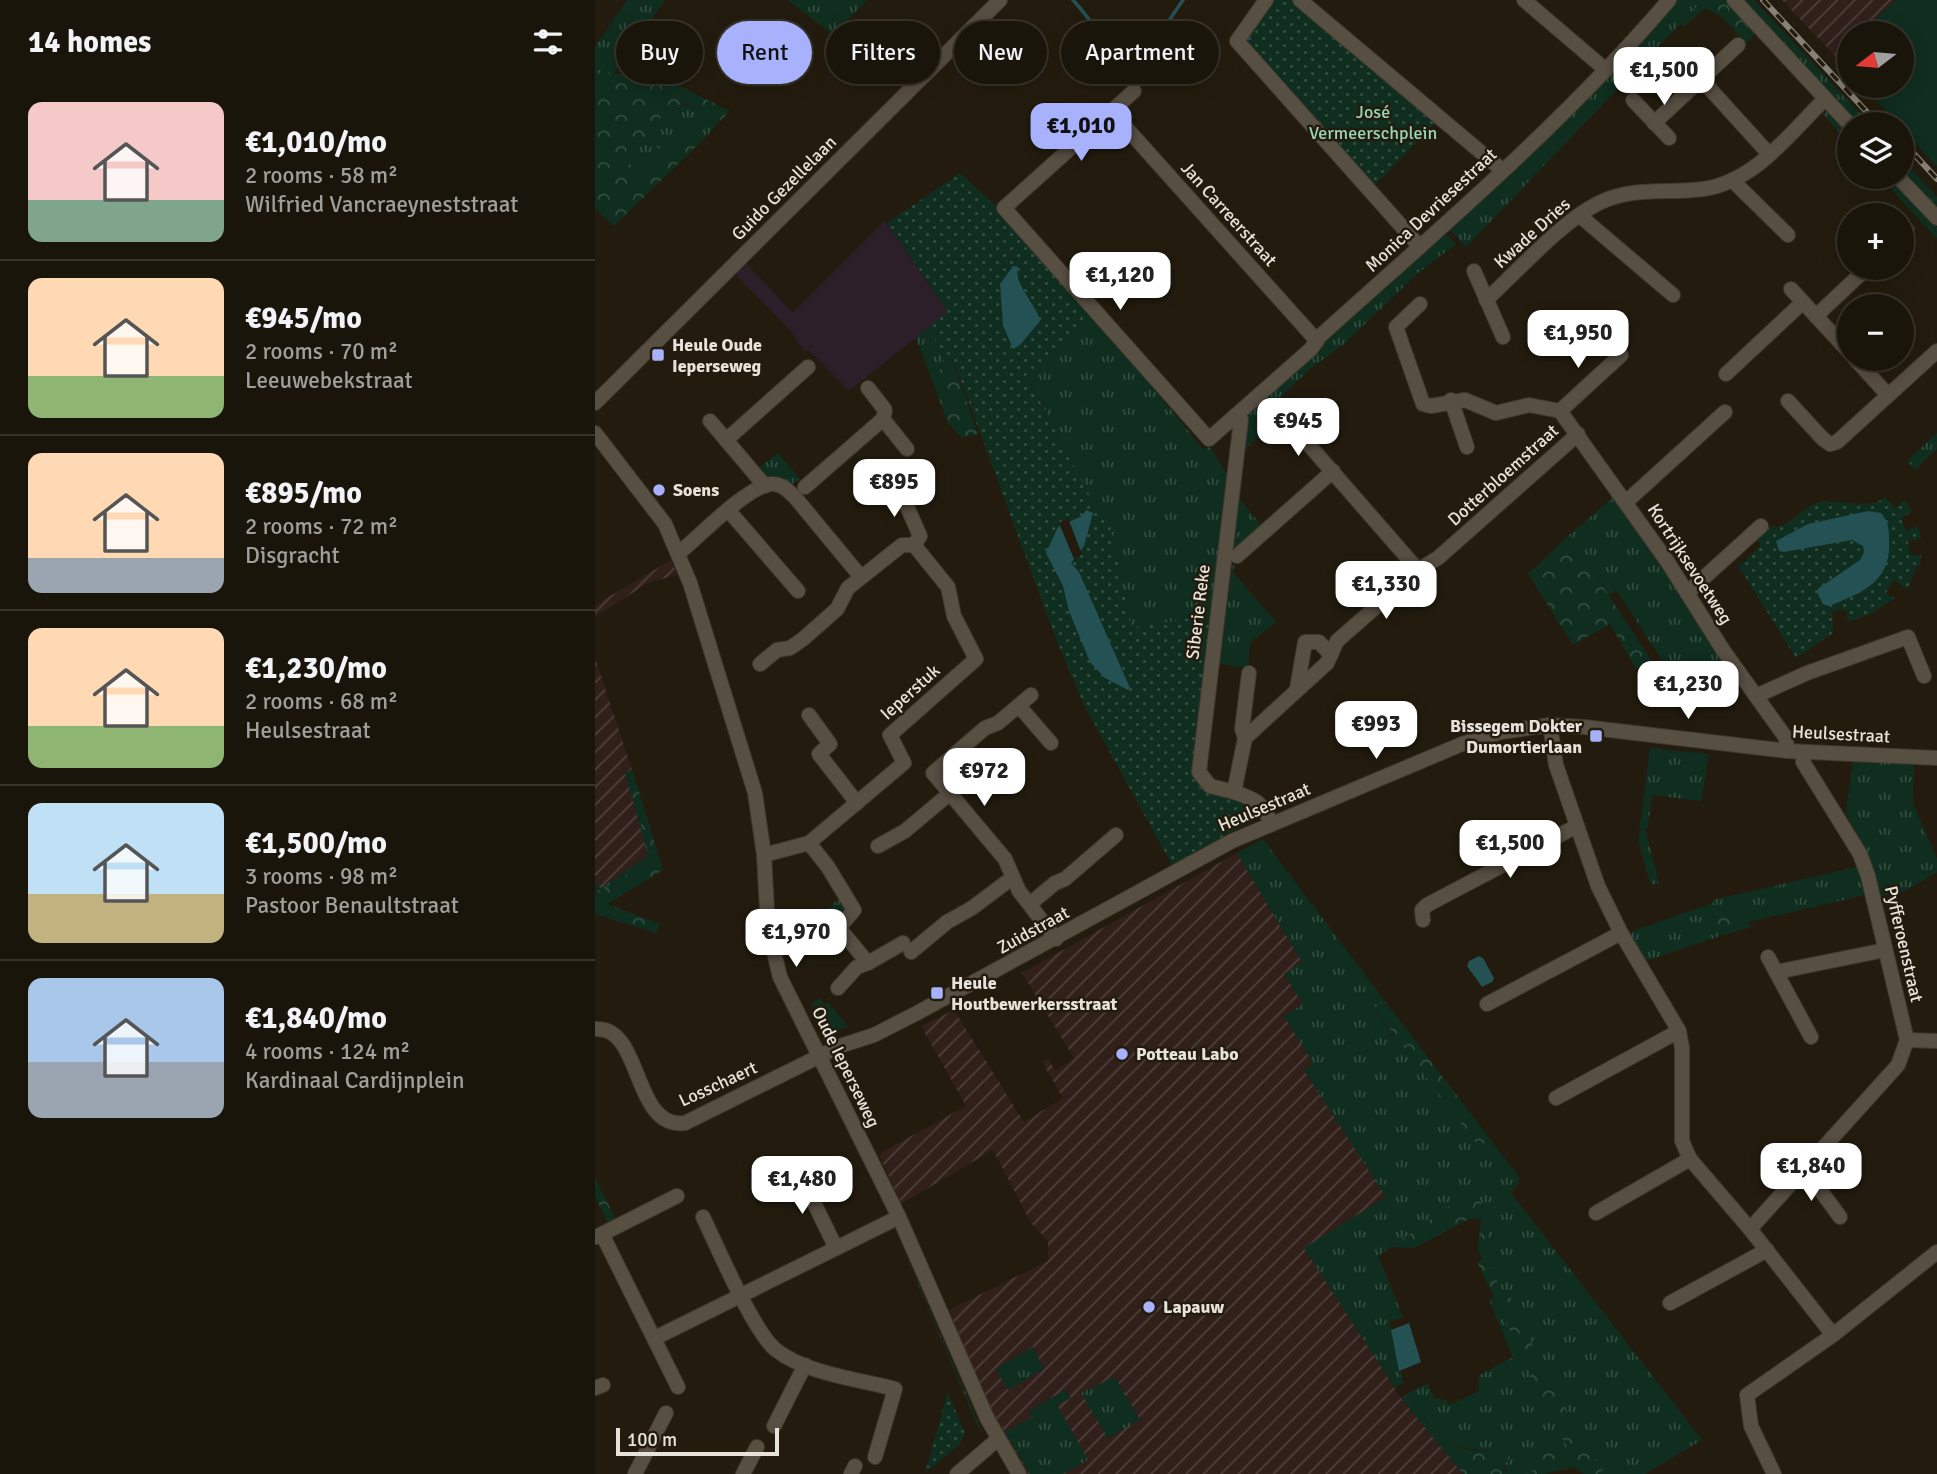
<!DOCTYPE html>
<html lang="en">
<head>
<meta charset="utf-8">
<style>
  :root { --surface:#1a150a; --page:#272218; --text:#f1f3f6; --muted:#9f9f9c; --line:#38342b; --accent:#a7b1fc }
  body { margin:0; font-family:Signika,sans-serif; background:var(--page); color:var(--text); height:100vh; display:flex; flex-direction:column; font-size:26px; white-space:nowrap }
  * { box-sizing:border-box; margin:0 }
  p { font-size:23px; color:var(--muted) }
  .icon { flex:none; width:38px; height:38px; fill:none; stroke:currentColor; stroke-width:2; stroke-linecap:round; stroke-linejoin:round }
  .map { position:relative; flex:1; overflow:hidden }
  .details { display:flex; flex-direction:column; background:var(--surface); width:595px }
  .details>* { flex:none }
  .banner { position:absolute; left:21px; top:21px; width:665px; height:63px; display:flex; gap:14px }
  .needle { width:46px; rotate:254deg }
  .buttons { position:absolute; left:1242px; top:21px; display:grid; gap:14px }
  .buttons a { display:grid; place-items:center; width:77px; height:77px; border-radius:50%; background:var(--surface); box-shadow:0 4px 18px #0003,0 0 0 2px var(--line); font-size:35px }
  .scale { position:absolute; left:21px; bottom:18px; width:163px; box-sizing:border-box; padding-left:7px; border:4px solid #e8e3da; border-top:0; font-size:19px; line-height:24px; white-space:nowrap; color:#e8e3da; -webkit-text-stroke:5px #231c0e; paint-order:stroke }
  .price { position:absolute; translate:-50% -60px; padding:0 16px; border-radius:14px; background:#fff; color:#222; font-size:23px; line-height:46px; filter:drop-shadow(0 2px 4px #0008) }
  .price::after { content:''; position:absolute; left:50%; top:42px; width:21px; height:16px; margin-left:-10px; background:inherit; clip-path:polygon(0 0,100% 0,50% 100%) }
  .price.active { background:var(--accent); color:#111 }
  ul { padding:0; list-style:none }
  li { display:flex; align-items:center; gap:21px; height:175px; padding:0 28px }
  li+li { border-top:2px solid var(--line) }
  li span { display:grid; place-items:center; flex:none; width:196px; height:140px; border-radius:14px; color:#555 }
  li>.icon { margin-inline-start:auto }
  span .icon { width:84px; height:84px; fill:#fffc; stroke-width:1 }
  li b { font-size:30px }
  h2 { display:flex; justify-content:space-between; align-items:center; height:84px; padding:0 28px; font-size:30px }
  .tag { padding:0 24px; border-radius:32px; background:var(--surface); box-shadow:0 4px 18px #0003,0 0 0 2px var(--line); font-size:24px; line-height:63px }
  .tag.active { background:var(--accent); color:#111 }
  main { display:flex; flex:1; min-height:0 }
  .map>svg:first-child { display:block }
  .commercial { fill:#2d1f2a }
  .industrial { fill:url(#industrial-furrows) }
  .grass { fill:url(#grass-tufts) }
  .forest { fill:url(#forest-crowns) }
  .park { fill:url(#park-dots) }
  .garden { fill:#0f2e20 }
  .water { fill:#245154 }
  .pier { fill:#231c0e }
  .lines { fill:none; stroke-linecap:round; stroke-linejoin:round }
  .stream { stroke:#245154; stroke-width:3.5 }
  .minor-casing { stroke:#3f382b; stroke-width:16 }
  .minor { stroke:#584f43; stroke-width:14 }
  .rail-casing { stroke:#878175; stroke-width:6 }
  .rail { stroke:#231c0e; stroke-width:3.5; stroke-dasharray:10; stroke-linecap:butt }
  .poi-dot { fill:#a7b1fc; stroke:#231c0e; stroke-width:2.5 }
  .labels { text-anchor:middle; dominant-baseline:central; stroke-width:5; stroke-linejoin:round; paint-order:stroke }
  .park-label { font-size:18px; fill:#98d7b6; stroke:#231c0e }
  .street-label { font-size:18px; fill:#e8e3da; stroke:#231c0e }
  .poi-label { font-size:18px; font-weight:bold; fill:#e8e3da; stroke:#231c0e; text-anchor:start }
</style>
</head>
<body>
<main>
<section class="details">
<h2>14 homes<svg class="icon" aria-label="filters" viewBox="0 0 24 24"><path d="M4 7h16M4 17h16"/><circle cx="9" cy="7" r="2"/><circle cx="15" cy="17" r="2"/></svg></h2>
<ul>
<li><span style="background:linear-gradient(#f6c9c9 70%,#7fa58c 0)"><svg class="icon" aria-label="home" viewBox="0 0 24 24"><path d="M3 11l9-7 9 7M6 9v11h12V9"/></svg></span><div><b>€1,010/mo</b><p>2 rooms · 58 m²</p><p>Wilfried Vancraeyneststraat</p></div></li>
<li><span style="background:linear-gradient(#ffd9b3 70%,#8fb573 0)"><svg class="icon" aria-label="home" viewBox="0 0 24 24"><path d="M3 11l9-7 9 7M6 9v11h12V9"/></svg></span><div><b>€945/mo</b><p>2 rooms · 70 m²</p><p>Leeuwebekstraat</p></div></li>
<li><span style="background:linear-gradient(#ffd9b3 75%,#9aa5b1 0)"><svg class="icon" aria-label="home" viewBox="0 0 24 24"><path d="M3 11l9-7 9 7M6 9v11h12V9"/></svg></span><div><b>€895/mo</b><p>2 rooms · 72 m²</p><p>Disgracht</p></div></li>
<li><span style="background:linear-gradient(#ffd9b3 70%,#8fb573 0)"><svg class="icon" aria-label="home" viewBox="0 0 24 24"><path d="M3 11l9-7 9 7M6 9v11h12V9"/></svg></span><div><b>€1,230/mo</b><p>2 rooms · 68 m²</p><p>Heulsestraat</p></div></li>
<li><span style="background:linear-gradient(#bfe0f5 65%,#c2b280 0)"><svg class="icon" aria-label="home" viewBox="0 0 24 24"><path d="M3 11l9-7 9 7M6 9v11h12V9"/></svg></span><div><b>€1,500/mo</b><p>3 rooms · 98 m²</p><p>Pastoor Benaultstraat</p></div></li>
<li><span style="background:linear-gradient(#a9c7e8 60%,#9aa5b1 0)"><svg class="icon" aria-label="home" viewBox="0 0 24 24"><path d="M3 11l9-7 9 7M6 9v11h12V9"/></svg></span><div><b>€1,840/mo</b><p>4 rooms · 124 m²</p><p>Kardinaal Cardijnplein</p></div></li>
</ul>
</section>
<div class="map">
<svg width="1342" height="1474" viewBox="0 0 1342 1474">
  <defs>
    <pattern id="industrial-furrows" width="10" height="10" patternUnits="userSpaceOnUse" patternTransform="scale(1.75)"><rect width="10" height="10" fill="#311f1a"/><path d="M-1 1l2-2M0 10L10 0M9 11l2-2" fill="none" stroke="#4f3f3b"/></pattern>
    <pattern id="grass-tufts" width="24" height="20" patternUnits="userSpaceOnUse" patternTransform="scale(1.75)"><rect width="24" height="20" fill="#0f2e20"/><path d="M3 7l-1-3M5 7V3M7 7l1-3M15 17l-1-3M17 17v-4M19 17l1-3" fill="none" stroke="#324c40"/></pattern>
    <pattern id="forest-crowns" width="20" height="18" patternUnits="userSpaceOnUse" patternTransform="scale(1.75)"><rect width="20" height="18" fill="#0f2e20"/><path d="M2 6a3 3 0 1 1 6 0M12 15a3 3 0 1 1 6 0" fill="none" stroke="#324c40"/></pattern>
    <pattern id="park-dots" width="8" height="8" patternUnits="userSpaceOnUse" patternTransform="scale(1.75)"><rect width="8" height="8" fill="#0f2e20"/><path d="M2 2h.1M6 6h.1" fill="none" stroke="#324c40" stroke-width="1.8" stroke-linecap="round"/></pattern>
  </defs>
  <rect width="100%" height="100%" fill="#231c0e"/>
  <!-- commercial -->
  <polygon class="commercial" points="290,221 353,312 254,391 215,351 208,350 196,331 140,274 151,263 198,313"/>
  <!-- industrial -->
  <g class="industrial">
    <polygon points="1187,0 1301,0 1265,33 1255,33 1255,43 1240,56"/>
    <polygon points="76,560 82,575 53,583 0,617 0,605"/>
    <polygon points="0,658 37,769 30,773 54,856 6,889 0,882"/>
    <polygon points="642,853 707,962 708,1004 718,1063 709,1070 792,1198 710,1248 806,1398 868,1474 432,1474 395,1411 354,1310 453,1261 453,1241 436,1223 398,1150 306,1204 284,1154 371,1106 326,1026 359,1010 429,1122 468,1098 447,1062 453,1059 461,1071 479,1058 427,973"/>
  </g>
  <!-- grass -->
  <g class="grass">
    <polygon points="32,0 70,0 17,76 0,68 0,47"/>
    <polygon points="193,0 272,0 238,35"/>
    <polygon points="1081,0 1108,0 871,247 853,228 1021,69"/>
    <polygon points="1145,0 1159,0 1275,124 1261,124"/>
    <path d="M82,105L106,109L124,122L109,139L107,135L87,139L60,171L36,170L29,161L33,145L42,139L56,142L67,133L59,130C64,118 69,109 82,105Z"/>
    <polygon points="1233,112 1255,133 1255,144 1227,113"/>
    <polygon points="1307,159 1342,197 1342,210 1307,173"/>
    <polygon points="1285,177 1295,177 1342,228 1342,239"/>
    <polygon points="850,233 861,244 822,274 749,344 716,368 679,403 692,415 686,420 684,417 645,454 652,413 726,342"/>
    <polygon points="499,316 608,449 615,447 633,476 619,614 537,629 514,521 495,496 431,374"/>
    <polygon points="335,326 349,362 338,383 321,337"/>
    <polygon points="1342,433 1342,449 1320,470 1312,461"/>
    <polygon points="183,453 205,479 195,485 171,478 162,469"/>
    <polygon points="640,494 668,527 637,563 640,567 637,571 681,622 655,643 653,668 621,663"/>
    <polygon points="1019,497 1069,567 1127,659 1107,671 1114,682 1091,696 1021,590 1014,595 974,535"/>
    <polygon points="1055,748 1114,754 1106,801 1057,795 1053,827 1050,829 1064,883 1056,885 1043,842"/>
    <polygon points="1258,760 1319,762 1318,803 1342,859 1342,872 1309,892 1286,896 1275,860 1251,813"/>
    <polygon points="30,773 57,861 1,895 0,882 6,888 53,856"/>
    <polygon points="668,839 790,1001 779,1009 884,1146 895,1139 924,1177 924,1183 916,1193 1107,1440 1050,1474 1010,1474 979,1428 936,1341 929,1311 905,1287 896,1268 891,1247 893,1225 885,1199 860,1202 783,1256 808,1317 794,1322 808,1383 800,1388 709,1248 791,1197 709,1070 718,1063 689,1016 708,1004 689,974 707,962 642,853"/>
    <polygon points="1262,867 1270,895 1154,922 1150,912 1119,917 1125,936 1051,961 1033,933 1118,903 1118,900"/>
    <polygon points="244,898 252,907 239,920 231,911"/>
    <polygon points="302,1235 385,1426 384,1433 384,1429"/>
    <path d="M899,1297L974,1450L963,1452L950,1449L945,1466L931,1474H912L906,1450C847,1452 845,1436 812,1394L833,1383L839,1398L851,1400L854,1405L884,1391L883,1376L918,1357L894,1300Z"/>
    <polygon points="438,1347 449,1369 413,1390 401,1369"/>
    <polygon points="520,1377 545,1420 513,1438 486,1393"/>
    <polygon points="471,1389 476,1398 462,1405 493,1460 468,1474 435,1474 410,1432 438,1417 434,1411"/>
  </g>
  <!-- forest -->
  <g class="forest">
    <polygon points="1108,0 1132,0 1161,33 1151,43 1126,16 1110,8 1088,27 1085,24"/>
    <path d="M0,68C22,78 33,71 54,76C84,82 108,99 135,111L124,122C97,103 76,93 59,129L73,138L72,144L64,149L56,142L42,139L33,145L29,161L36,170L60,171C73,154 84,133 108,135L109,139L19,226L0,209Z"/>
    <polygon points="357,359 383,434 367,438 353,423 338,383 349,362"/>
    <polygon points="974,535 1056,660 1041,669 1015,624 978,645 933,574"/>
    <polygon points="37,769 68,870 12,904 65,924 61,933 0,914 0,893 57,861 30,773"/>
    <polygon points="1150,912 1156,927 1125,936 1119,917"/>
    <polygon points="225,998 229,1005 233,1002 253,1027 232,1032 216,1004"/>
    <polygon points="790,1001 895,1139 884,1147 779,1008"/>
    <polygon points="0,1178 21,1220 13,1224 0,1196"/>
    <polygon points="875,1197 885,1199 893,1225 891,1247 896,1268 905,1287 929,1311 936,1341 979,1428 1010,1474 989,1474 979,1467 949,1474 931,1474 945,1466 950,1449 963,1452 973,1450 882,1262 888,1260 883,1250 886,1218 874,1219 819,1248 796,1247 860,1202"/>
    <path d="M812,1394C831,1419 846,1448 881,1451C892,1451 902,1449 913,1451L915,1460L908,1465L912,1474H868L806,1398Z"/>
  </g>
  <!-- park -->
  <g class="park">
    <polygon points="678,0 699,0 843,120 777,188 647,42"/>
    <path d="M365,173L402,207L499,316L431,375L495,496L514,521L537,628L619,614L599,778C616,802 644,791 666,816L577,865L489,705L461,639L358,359L349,362L335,326L353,312L292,223Z"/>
    <path d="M1290,497L1300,508L1310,500L1317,511L1306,518L1311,531L1323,526L1326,539L1313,541L1315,555H1326L1325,566H1321L1313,589L1298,580L1291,593L1299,598C1284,610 1271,617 1253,622L1251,610L1237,611L1238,633L1201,658L1139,559L1146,565L1166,545L1161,538L1174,526C1196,532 1205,505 1226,502C1245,499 1275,511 1290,497Z"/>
    <polygon points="353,1392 370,1434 364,1445 330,1473"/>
  </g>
  <!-- garden -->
  <g class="garden">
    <polygon points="1301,0 1342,0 1342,167 1307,129 1307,124 1303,124 1267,86 1307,86 1307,33 1265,33"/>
    <polygon points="1255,43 1255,72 1240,56"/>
  </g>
  <!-- water -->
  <g class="water">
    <path d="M418,266L423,267C418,284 441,303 445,321L425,345L418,349L408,325L405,284Z"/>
    <polygon points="491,510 498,513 489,546 476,563 484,572 535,688 533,690 510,678 495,662 474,611 468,586 451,553 463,527 487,516"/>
    <path d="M1273,511L1286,513C1293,521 1294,528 1294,539C1297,581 1269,592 1234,606L1228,604L1222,592L1224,588L1265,560L1269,552L1268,546L1257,540L1189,552L1184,551L1181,541L1213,524Z"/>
    <polygon points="884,956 888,958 899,978 897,982 887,987 872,966 874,961"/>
    <polygon points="814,1323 826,1362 804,1371 796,1330"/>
  </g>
  <!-- pier -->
  <polygon class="pier" points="473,518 487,554 479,559 464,523"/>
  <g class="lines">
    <!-- stream -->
    <path class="stream" d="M478,0C500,24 510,46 540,64L545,63L588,0"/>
    <!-- minor casing -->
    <g class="minor-casing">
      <g id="minor">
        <polyline points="671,0 642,41 825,247"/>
        <polyline points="705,0 907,170"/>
        <polyline points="929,0 1011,70"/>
        <polyline points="1139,0 1255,125"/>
        <polyline points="1106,79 1174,154"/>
        <path d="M539,91L409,208L614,439L716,349L724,337C844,229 969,123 1074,0"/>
        <polyline points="1038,100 1074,138"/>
        <polyline points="517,112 722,341"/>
        <polyline points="1059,123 1143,45"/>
        <polyline points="1303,177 1342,218"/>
        <polyline points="1137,180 1193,235"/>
        <polyline points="984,215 1078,295"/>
        <polyline points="1307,234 1312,230"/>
        <polyline points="879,271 908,337"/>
        <polyline points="1196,289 1255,353"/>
        <path d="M891,300C923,271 967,221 1004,203C1037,186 1073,194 1108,189C1160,182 1195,133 1230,99"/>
        <polyline points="825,304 801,327 828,404 836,406 870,400 901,413 934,405 965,411 1072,561 1128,650 1191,738 1192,751"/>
        <polyline points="1221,316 1272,268"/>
        <polyline points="1260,359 1293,395"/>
        <polyline points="1131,374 1208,302"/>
        <polyline points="273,388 290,410 288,419 312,449"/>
        <polyline points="856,400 872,447"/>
        <polyline points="1193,401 1228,439 1235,444 1242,442 1342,351"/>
        <polyline points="0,403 405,0"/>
        <polyline points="965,411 1026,355"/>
        <polyline points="115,421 170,486"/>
        <polyline points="694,422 823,570"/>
        <polyline points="0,433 70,524 95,583 160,793 169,855 173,928 185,977 304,1217 392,1418 424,1474"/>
        <polyline points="131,440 213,367"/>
        <polyline points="210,487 288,419"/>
        <polyline points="307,495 325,536 319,545"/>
        <polyline points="1031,502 1130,412"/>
        <polyline points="134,511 203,591"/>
        <path d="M84,553C105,536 151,487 176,484C186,483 192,490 199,496L266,577"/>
        <polyline points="642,556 738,471"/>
        <polyline points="1092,593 1166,526"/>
        <polyline points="165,664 182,650 195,648 208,639 242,609 253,588 307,545 319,545"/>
        <polyline points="702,689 710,642 724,642 736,655"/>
        <polyline points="436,695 403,723 390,728 338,773 410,859 424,891 461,939"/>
        <polyline points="1161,696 1212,673 1313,637 1329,676"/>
        <polyline points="424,706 456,743"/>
        <polyline points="214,715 235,744 224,754 262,803"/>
        <polyline points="955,725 961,765 1003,886 1026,933 1084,1031 1087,1048 1087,1141 1095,1159 1155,1229 1238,1335"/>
        <polyline points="650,738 647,729 654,673"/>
        <polyline points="639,792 615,786 604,772 646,420 641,415"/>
        <path d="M676,824C669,803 660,799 639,792L650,738L732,663L742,641L823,570L843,558L983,434"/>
        <polyline points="214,843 233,867 259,910 244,928 273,963 308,943"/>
        <polyline points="283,846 310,831 354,794"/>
        <polyline points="169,855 214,843 309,763 295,735 381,659 359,616 353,587 319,545"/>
        <polyline points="435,904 460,883 470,879 521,835"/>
        <polyline points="828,920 827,910 832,905 982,826"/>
        <polyline points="316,952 352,922 377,908 417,878"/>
        <polyline points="1173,957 1181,972"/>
        <polyline points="243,988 262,967 273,963"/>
        <polyline points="892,1004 1026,933"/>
        <path d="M0,1029C48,1025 37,1130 90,1123L245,1046L279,1035L322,1013L637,841L867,744L906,732L955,725L989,727L1192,751L1342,758"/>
        <polyline points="1216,1037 1181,972 1290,950"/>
        <polyline points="1312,1040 1342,1041"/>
        <polyline points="961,1098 1084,1031"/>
        <polyline points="1210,1169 1245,1217"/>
        <polyline points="203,1170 241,1248"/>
        <polyline points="1001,1213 1095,1159"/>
        <path d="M108,1217C122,1246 159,1333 181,1350C212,1374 263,1379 300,1389L280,1457"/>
        <polyline points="1155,1229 1303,1065 1312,1040 1273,876 1265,854 1208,762 1208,752"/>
        <polyline points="7,1234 83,1387"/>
        <polyline points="1,1237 82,1196"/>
        <polyline points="1075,1303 1172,1250"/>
        <polyline points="60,1338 304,1217"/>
        <polyline points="0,1388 8,1385"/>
        <polyline points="179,1426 210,1365"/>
        <polyline points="40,1474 71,1413"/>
        <polyline points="148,1474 162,1447"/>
        <polyline points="256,1474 260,1466"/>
        <polyline points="362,1474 403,1439"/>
        <polyline points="1179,1474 1156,1426 1152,1395 1238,1335 1342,1252"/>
      </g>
    </g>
    <!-- minor -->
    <use href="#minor" class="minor"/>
    <!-- rail casing -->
    <g class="rail-casing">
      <g id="rail">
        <polyline points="1168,0 1283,124"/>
        <polyline points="1307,141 1342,179"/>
      </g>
    </g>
    <!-- rail -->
    <use href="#rail" class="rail"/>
  </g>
  <!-- markers -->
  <g class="poi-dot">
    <rect x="56" y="348" width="14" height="14" rx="3.5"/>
    <circle cx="64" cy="490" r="7"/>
    <rect x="994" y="729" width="14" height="14" rx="3.5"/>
    <rect x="335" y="986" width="14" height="14" rx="3.5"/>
    <circle cx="527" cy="1054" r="7"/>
    <circle cx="554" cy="1307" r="7"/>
  </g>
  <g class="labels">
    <!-- park labels -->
    <g class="park-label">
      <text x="778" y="112">José<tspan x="778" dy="21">Vermeerschplein</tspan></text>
    </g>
    <!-- street labels -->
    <g class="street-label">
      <text transform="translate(189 188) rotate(-45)">Guido Gezellelaan</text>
      <text transform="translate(836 210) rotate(-43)">Monica Devriesestraat</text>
      <text transform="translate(634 214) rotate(48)">Jan Carreerstraat</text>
      <text transform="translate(937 233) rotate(-42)">Kwade Dries</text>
      <text transform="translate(908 475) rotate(-42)">Dotterbloemstraat</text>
      <text transform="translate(1095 564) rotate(57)">Kortrijksevoetweg</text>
      <text transform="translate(603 612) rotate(-83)">Siberie Reke</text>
      <text transform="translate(315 692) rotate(-42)">Ieperstuk</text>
      <text transform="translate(1246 734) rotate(3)">Heulsestraat</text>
      <text transform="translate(669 807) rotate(-23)">Heulsestraat</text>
      <text transform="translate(438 930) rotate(-29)">Zuidstraat</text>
      <text transform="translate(1309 944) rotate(77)">Pyfferoenstraat</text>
      <text transform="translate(251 1067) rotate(64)">Oude Ieperseweg</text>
      <text transform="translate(123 1084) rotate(-25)">Losschaert</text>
    </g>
    <!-- poi labels -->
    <g class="poi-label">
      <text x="77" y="345">Heule Oude<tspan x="77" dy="21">Ieperseweg</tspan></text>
      <text x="78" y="490">Soens</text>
      <text x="987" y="726" text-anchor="end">Bissegem Dokter<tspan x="987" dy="21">Dumortierlaan</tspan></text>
      <text x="356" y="983">Heule<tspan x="356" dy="21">Houtbewerkersstraat</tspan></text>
      <text x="541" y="1054">Potteau Labo</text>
      <text x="568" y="1307">Lapauw</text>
    </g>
  </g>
</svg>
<div class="buttons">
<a><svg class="needle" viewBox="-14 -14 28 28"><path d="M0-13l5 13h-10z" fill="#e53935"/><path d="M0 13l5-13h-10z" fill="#9f9f9c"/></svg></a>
<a><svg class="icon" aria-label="layers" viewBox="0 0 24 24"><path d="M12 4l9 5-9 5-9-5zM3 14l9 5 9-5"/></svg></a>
<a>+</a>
<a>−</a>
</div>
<div class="scale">100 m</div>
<b class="price" style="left:1069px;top:107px">€1,500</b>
<b class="price active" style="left:486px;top:163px">€1,010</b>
<b class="price" style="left:525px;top:312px">€1,120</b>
<b class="price" style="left:983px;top:370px">€1,950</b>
<b class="price" style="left:703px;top:458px">€945</b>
<b class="price" style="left:299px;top:519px">€895</b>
<b class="price" style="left:791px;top:621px">€1,330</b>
<b class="price" style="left:1093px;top:721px">€1,230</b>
<b class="price" style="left:781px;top:761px">€993</b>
<b class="price" style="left:389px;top:808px">€972</b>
<b class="price" style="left:915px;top:880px">€1,500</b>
<b class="price" style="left:201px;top:969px">€1,970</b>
<b class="price" style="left:1216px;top:1203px">€1,840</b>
<b class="price" style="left:207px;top:1216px">€1,480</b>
<div class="banner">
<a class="tag">Buy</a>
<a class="tag active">Rent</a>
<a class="tag">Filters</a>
<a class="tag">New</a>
<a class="tag">Apartment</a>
</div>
</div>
</main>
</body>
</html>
